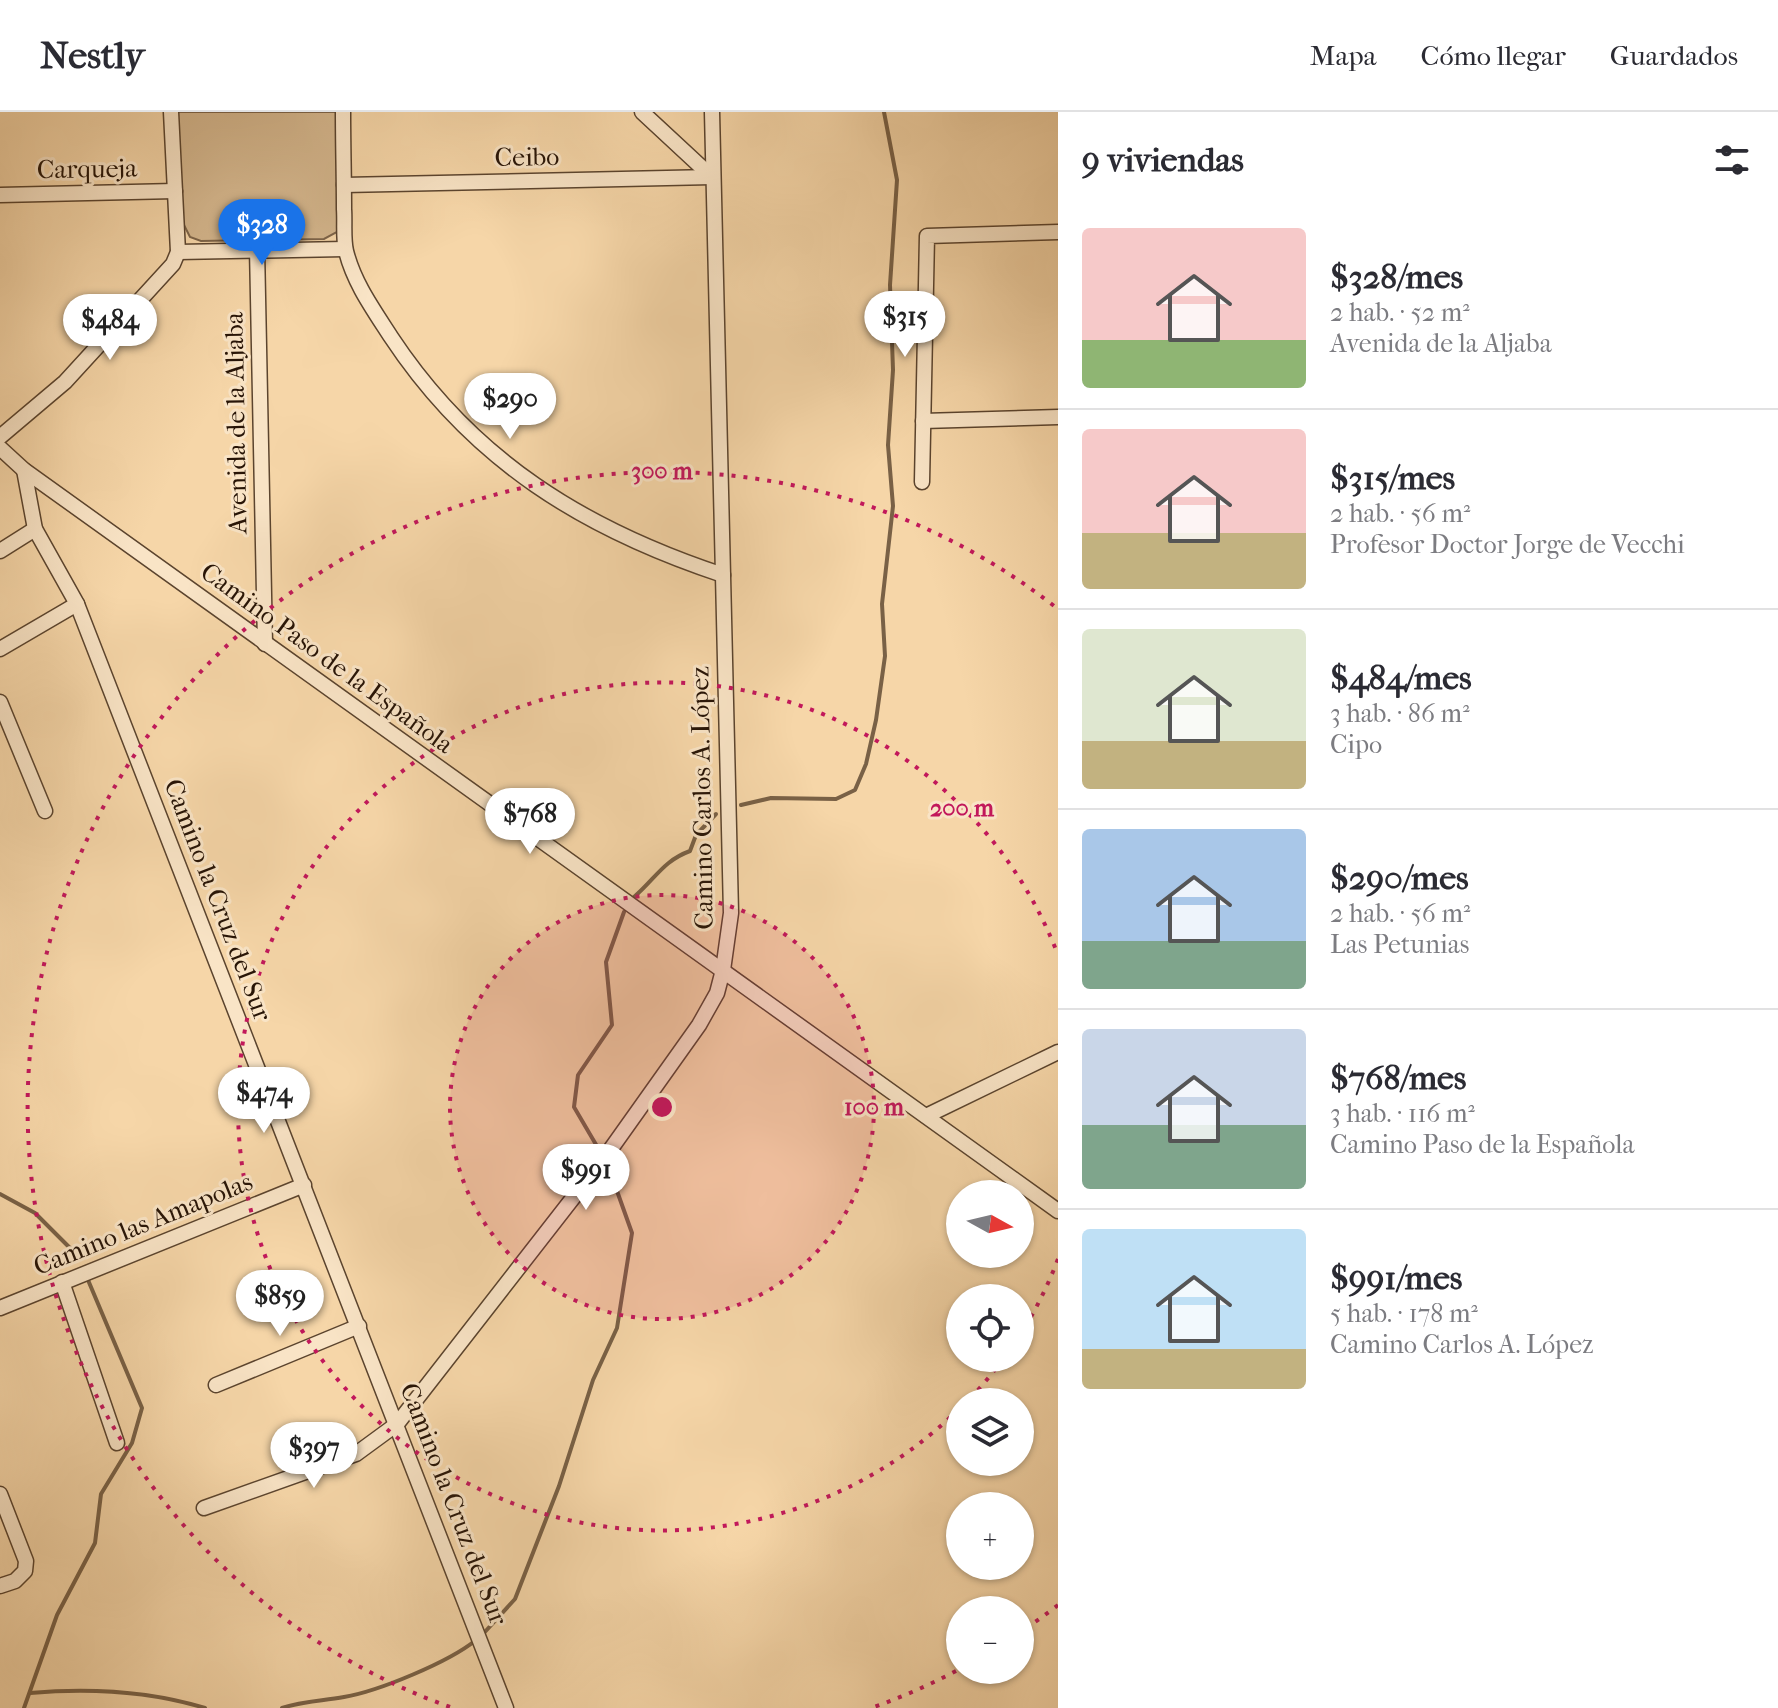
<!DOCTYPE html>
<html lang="es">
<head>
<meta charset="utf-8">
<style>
  :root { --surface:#fff; --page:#f7f7f7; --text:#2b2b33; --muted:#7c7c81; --line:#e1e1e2; --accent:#1a73e8 }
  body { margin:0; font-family:"IM FELL French Canon",serif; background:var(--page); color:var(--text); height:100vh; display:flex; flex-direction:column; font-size:30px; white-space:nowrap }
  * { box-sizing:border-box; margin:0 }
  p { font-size:26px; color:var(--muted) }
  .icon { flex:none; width:44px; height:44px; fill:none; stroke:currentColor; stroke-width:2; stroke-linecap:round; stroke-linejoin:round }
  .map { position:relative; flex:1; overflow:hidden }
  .details { display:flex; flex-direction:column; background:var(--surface); width:720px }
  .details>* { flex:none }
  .needle { width:52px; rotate:98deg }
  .buttons { position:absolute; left:946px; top:1068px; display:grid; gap:16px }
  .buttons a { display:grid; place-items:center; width:88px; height:88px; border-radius:50%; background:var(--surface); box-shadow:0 2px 6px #0004; font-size:40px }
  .price { position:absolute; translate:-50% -68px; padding:0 18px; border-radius:28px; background:#fff; color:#222; font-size:26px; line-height:52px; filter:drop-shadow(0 2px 4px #0008) }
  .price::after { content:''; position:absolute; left:50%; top:48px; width:24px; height:18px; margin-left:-12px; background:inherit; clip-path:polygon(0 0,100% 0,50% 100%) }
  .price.current { background:var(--accent); color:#fff }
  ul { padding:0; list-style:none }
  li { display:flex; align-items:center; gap:24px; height:200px; padding:0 24px }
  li+li { border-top:2px solid var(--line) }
  li span { display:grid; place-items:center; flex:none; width:224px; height:160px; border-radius:8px; color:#555 }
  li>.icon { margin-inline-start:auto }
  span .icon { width:96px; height:96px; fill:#fffc; stroke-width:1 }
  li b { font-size:34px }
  h2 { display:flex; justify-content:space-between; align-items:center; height:96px; padding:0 24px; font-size:34px }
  header { display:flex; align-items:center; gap:48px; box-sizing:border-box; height:112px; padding:0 40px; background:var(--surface); border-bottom:2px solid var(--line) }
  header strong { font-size:38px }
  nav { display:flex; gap:44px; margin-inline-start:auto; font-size:28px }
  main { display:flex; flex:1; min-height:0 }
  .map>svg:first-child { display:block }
  .park { fill:#d3b58c; stroke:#7d6449; stroke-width:2 }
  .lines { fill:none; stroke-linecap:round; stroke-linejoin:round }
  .stream { stroke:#796146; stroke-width:4 }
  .minor-casing { stroke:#5b442e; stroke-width:17 }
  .minor { stroke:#f9e4c6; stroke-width:14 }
  .ring { fill:none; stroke:#c2185b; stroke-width:4; stroke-dasharray:4 8 }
  .labels { text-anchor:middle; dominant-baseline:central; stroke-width:6; stroke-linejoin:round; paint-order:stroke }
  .street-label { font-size:26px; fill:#271406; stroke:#f9e4c6 }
  .centre { fill:#c2185b; stroke:#f9e4c6; stroke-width:4 }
  .ring-label { font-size:24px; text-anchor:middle; font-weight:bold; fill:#c2185b; stroke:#f9e4c6; stroke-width:6; stroke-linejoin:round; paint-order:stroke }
</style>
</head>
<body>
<header>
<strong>Nestly</strong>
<nav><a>Mapa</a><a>Cómo llegar</a><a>Guardados</a></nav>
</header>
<main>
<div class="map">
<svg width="1058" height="1596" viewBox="0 0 1058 1596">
  <rect width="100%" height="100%" fill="#f6d6a8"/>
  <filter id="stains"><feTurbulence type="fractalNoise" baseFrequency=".0025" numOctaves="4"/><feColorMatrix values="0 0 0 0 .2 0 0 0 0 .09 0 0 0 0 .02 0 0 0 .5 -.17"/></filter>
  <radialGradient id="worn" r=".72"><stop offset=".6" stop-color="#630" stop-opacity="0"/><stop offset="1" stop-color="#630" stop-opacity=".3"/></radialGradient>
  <!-- park -->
  <polygon class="park" points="177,0 337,0 337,120 324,127 201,129 190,125 183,111"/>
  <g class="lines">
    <!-- stream -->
    <g class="stream">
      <polyline points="741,693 771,686 836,687 855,678 866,652 876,608 885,544 882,492 893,394 888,333 893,258 890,173 897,68 884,0"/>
      <path d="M634,785C656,766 663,749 690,739L696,723L716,702"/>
      <polyline points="598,1036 574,995 578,963 612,913 606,850 624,800"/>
      <polyline points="0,1082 35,1101 75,1141"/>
      <polyline points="483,1522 515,1487 559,1374 593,1268 617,1216 632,1121 612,1065"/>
      <path d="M30,1581C88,1576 149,1579 205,1596"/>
      <polyline points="24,1596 57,1503 95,1431 101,1382 132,1331 142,1296 88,1168"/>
      <path d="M282,1596C303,1589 322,1589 344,1585C379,1579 449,1550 476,1528"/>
    </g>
    <!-- minor casing -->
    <g class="minor-casing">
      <g id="minor">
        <path d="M343,0C343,32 344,65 344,97C345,110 343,126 346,139C354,171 373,197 391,225C473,349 584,417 723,463"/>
        <polyline points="642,0 712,65"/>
        <polyline points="344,73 712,65"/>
        <polyline points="0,83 175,79"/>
        <polyline points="257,136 265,532"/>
        <polyline points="178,140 345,137"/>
        <polyline points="923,309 1058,305"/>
        <polyline points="0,325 65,270 173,152 178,140 171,0"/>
        <polyline points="0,336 24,358 1058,1099"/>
        <polyline points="24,358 35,417 77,492 506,1596"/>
        <polyline points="922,370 927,124 1058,120"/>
        <polyline points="0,439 35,417"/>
        <polyline points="0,537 77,492"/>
        <polyline points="0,590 45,699"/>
        <polyline points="926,1004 1058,940"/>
        <polyline points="62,1170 117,1331"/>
        <polyline points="0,1196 304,1073"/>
        <polyline points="216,1273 359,1214"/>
        <polyline points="0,1382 26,1449 25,1459 15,1469 0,1474"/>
        <polyline points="204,1396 356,1342 397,1312 608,1041 699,913 717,881 723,858 731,801 712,0"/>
      </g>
    </g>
    <!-- minor -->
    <use href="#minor" class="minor"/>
  </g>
  <!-- distance rings -->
  <circle cx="662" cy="995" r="212" fill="#c2185b" fill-opacity=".12"/>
  <g class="ring">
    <circle cx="662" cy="995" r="212"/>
    <path d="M1058 1147A424 424 0 0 1 1022 1220M1003 1247A424 424 0 0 1 967 1290M959 1297A424 424 0 1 1 1058 843"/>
    <path d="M1058 1493A636 636 0 0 1 1022 1519M956 1559A636 636 0 0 1 874 1595M450 1595A636 636 0 1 1 1058 497"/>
  </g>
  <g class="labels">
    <!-- street labels -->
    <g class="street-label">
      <text transform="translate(527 45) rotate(-1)">Ceibo</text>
      <text transform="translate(87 57) rotate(-1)">Carqueja</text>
      <text transform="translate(236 311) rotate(-91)">Avenida de la Aljaba</text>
      <text transform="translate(327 546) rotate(36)">Camino Paso de la Española</text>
      <text transform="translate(702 686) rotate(-91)">Camino Carlos A. López</text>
      <text transform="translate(218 788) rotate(69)">Camino la Cruz del Sur</text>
      <text transform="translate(143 1112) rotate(-22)">Camino las Amapolas</text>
      <text transform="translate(454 1392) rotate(69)">Camino la Cruz del Sur</text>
    </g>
  </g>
  <circle cx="662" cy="995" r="12" class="centre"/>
  <g class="ring-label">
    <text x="662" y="367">300 m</text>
    <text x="962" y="704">200 m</text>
    <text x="874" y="1003">100 m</text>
  </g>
  <rect width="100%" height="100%" filter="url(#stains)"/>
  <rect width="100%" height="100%" fill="url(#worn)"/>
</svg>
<div class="buttons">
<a><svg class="needle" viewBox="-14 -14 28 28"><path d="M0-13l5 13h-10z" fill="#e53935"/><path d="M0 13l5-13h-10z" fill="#7c7c81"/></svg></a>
<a><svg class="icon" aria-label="locate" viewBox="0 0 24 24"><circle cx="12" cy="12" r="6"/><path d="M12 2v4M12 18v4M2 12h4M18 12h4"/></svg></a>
<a><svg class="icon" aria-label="layers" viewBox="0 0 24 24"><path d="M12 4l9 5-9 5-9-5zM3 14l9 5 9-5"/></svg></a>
<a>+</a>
<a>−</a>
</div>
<b class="price current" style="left:262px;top:155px">$328</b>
<b class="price" style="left:905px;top:247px">$315</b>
<b class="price" style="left:110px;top:250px">$484</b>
<b class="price" style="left:510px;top:329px">$290</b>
<b class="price" style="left:530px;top:744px">$768</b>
<b class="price" style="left:264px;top:1023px">$474</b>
<b class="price" style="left:586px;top:1100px">$991</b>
<b class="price" style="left:280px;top:1226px">$859</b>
<b class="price" style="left:314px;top:1378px">$397</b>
</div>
<section class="details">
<h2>9 viviendas<svg class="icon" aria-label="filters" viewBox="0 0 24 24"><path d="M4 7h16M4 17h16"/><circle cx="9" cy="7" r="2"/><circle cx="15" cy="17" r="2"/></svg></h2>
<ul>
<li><span style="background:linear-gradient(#f6c9c9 70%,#8fb573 0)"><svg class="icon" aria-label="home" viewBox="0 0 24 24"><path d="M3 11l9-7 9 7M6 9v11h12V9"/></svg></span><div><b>$328/mes</b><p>2 hab. · 52 m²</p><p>Avenida de la Aljaba</p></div></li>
<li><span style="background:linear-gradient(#f6c9c9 65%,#c2b280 0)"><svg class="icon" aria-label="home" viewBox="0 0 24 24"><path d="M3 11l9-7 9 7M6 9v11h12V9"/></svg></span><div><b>$315/mes</b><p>2 hab. · 56 m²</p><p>Profesor Doctor Jorge de Vecchi</p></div></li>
<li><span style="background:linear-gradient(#dfe7d0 70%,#c2b280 0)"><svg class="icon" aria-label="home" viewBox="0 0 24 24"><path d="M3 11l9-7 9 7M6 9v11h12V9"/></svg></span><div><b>$484/mes</b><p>3 hab. · 86 m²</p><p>Cipo</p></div></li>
<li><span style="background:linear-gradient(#a9c7e8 70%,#7fa58c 0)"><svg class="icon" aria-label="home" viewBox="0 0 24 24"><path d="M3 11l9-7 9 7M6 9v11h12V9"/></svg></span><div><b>$290/mes</b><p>2 hab. · 56 m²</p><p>Las Petunias</p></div></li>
<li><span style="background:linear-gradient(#c9d6e8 60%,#7fa58c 0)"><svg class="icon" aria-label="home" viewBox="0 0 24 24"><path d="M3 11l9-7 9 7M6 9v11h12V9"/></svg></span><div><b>$768/mes</b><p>3 hab. · 116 m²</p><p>Camino Paso de la Española</p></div></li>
<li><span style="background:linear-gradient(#bfe0f5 75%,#c2b280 0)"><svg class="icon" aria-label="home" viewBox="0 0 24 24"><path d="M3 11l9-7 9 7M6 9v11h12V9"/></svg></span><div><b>$991/mes</b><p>5 hab. · 178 m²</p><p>Camino Carlos A. López</p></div></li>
</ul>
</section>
</main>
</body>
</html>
